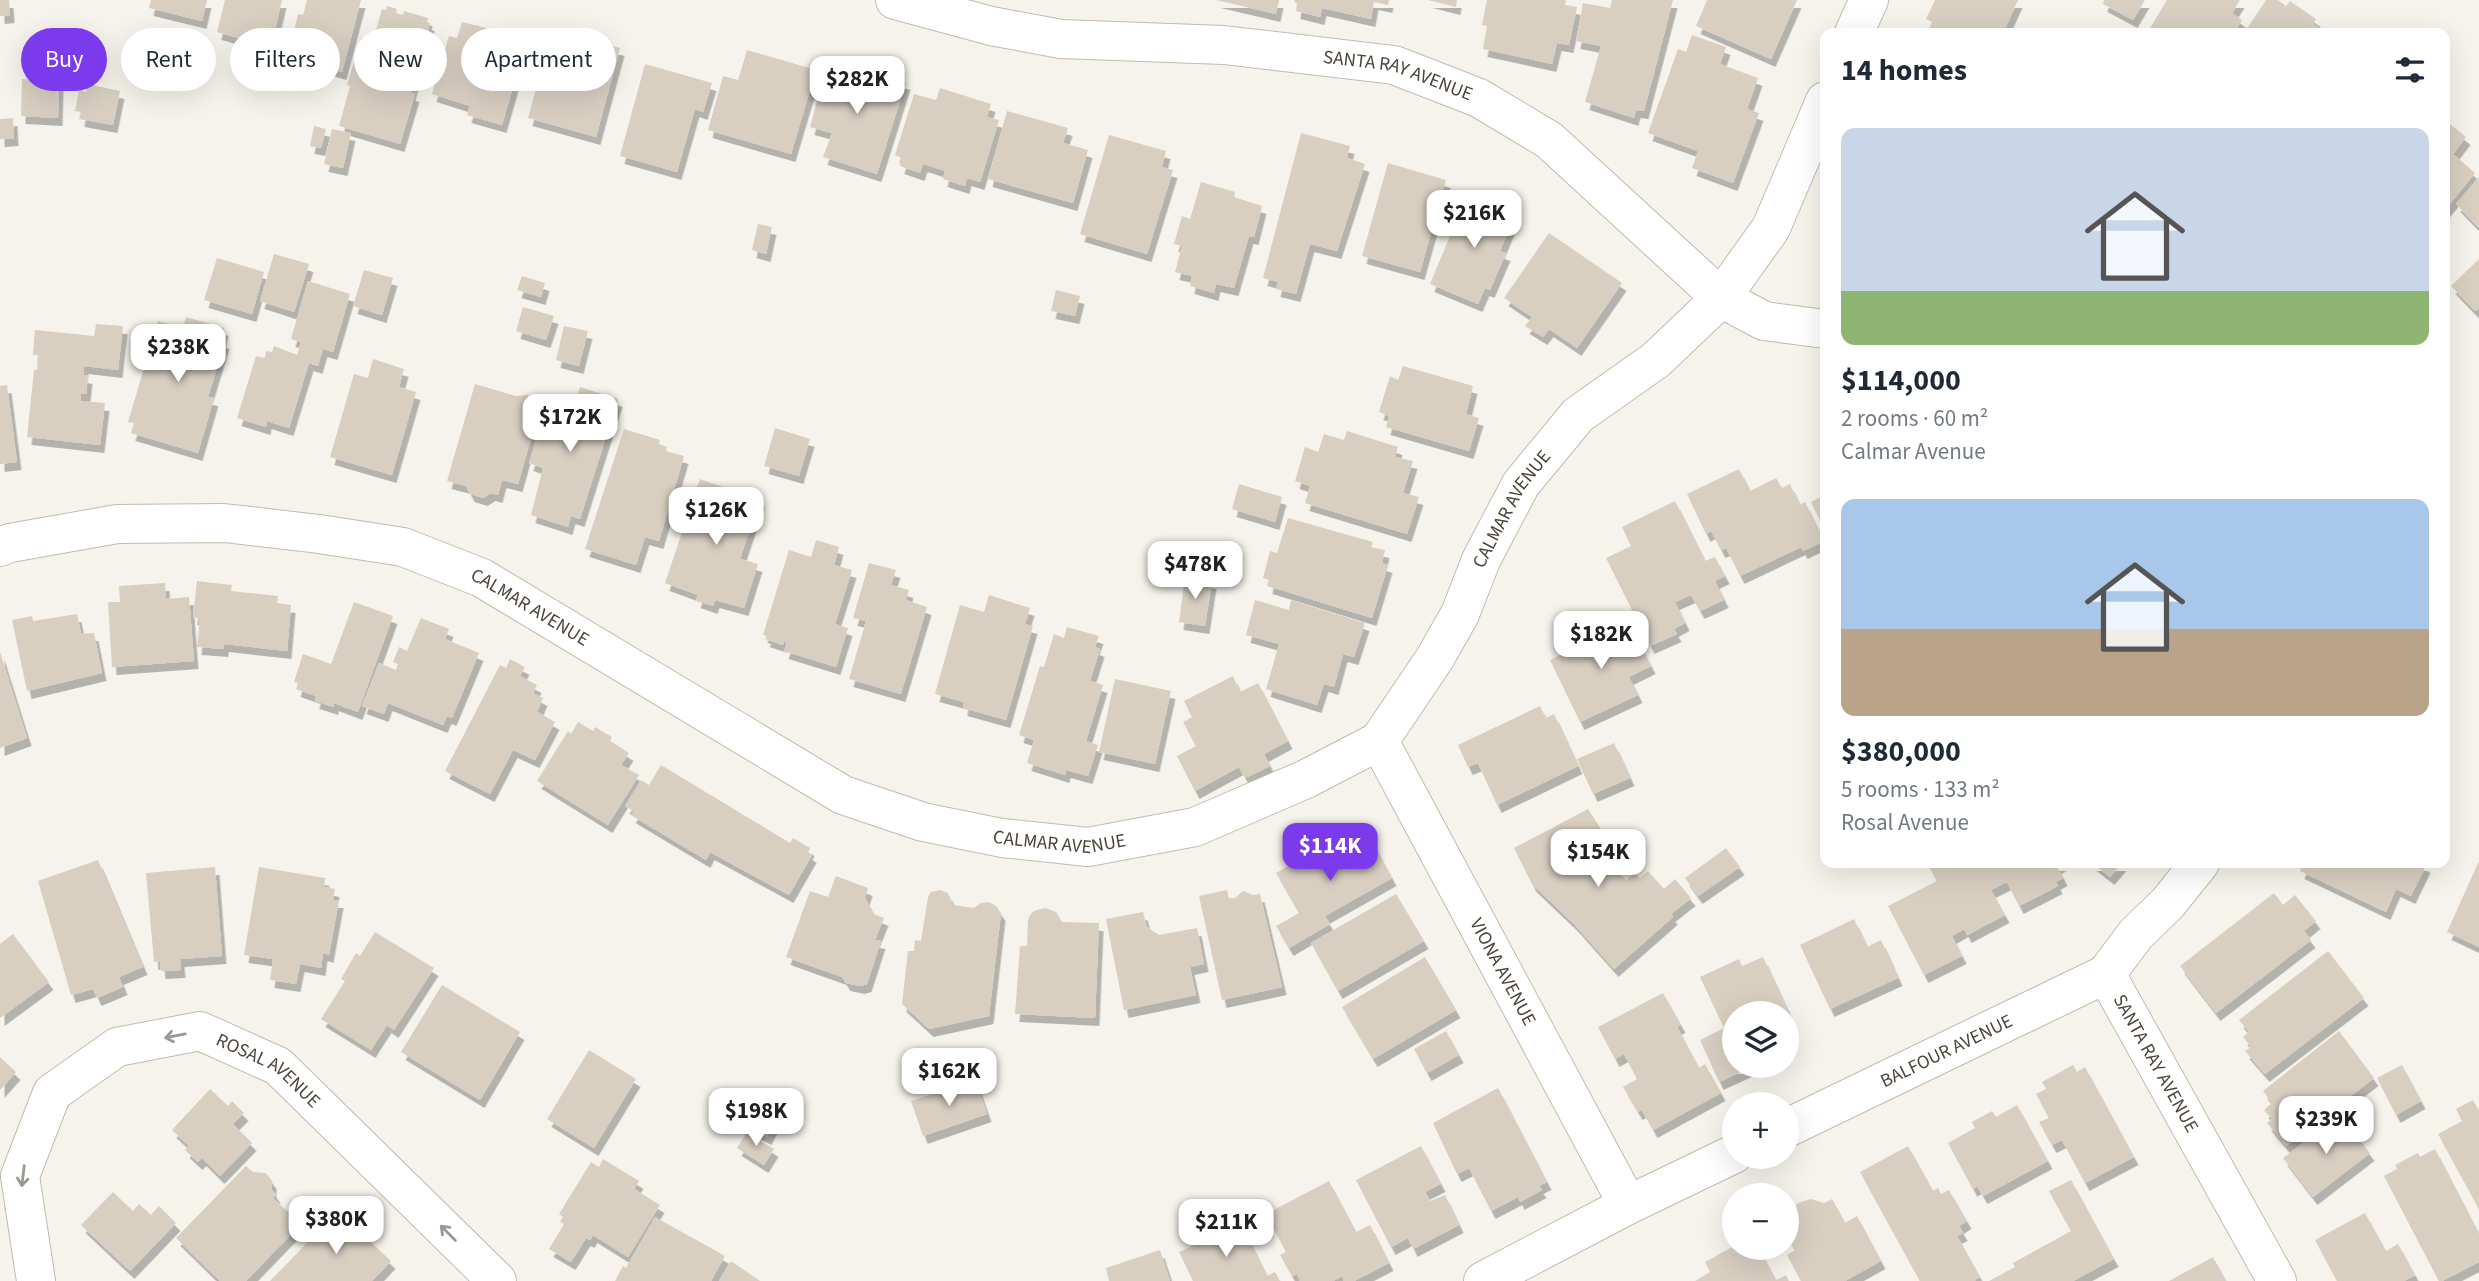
<!DOCTYPE html>
<html lang="en">
<head>
<meta charset="utf-8">
<style>
  :root { --surface:#fff; --page:#f6f6f7; --text:#1f2937; --muted:#747a83; --accent:#7c3aed }
  body { margin:0; font-family:"Source Sans 3",sans-serif; background:var(--page); color:var(--text); height:100vh; display:flex; flex-direction:column; font-size:26px; white-space:nowrap }
  * { box-sizing:border-box; margin:0 }
  p { font-size:23px; color:var(--muted) }
  .icon { flex:none; width:38px; height:38px; fill:none; stroke:currentColor; stroke-width:2; stroke-linecap:round; stroke-linejoin:round }
  .map { position:relative; flex:1; overflow:hidden }
  .side { position:absolute; left:1820px; top:28px; width:630px; height:840px; display:flex; flex-direction:column; background:var(--surface); border-radius:14px; box-shadow:0 7px 28px #0002 }
  .side>* { flex:none }
  .banner { position:absolute; left:21px; top:28px; width:665px; height:63px; display:flex; gap:14px }
  .controls { position:absolute; left:1722px; top:1001px; display:grid; gap:14px }
  .controls a { display:grid; place-items:center; width:77px; height:77px; border-radius:50%; background:var(--surface); box-shadow:0 7px 28px #0002; font-size:35px }
  .price { position:absolute; translate:-50% -60px; padding:0 16px; border-radius:14px; background:#fff; color:#222; font-size:23px; line-height:46px; filter:drop-shadow(0 2px 4px #0008) }
  .price::after { content:''; position:absolute; left:50%; top:42px; width:21px; height:16px; margin-left:-10px; background:inherit; clip-path:polygon(0 0,100% 0,50% 100%) }
  .price.current { background:var(--accent); color:#fff }
  ul { padding:0; list-style:none }
  li { display:grid; align-content:center; gap:14px; height:371px; padding:0 21px }
  li span { display:grid; place-items:center; height:217px; border-radius:14px; color:#555 }
  li>.icon { margin-inline-start:auto }
  span .icon { width:126px; height:126px; fill:#fffc; stroke-width:1 }
  li b { font-size:30px }
  h2 { display:flex; justify-content:space-between; align-items:center; height:84px; padding:0 21px; font-size:30px }
  .tag { padding:0 24px; border-radius:32px; background:var(--surface); box-shadow:0 7px 28px #0002; font-size:24px; line-height:63px }
  .tag.current { background:var(--accent); color:#fff }
  .map>svg:first-child { display:block }
  .building { fill:#d8cfc1; filter:url(#shadow) }
  .lines { fill:none; stroke-linecap:round; stroke-linejoin:round }
  .minor-casing { stroke:#c2bbae; stroke-width:40 }
  .minor { stroke:#fff; stroke-width:38 }
  .oneway { stroke:#9c9892 }
  .labels { text-anchor:middle; dominant-baseline:central; stroke-width:6; stroke-linejoin:round; paint-order:stroke }
  .street-label { font-size:19px; fill:#4b4439; stroke:#fff }
</style>
</head>
<body>
<div class="map">
<svg width="2479" height="1281" viewBox="0 0 2479 1281">
  <defs>
    <filter id="shadow"><feDropShadow dx="4.5" dy="8" stdDeviation="0" flood-color="#0004"/></filter>
  </defs>
  <rect width="100%" height="100%" fill="#f6f3ec"/>
  <!-- building -->
  <g class="building">
    <polygon points="0,0 9,0 10,15 0,16"/>
    <polygon points="151,0 207,0 202,21 149,8"/>
    <polygon points="225,0 282,0 271,47 217,32"/>
    <polygon points="307,0 361,0 342,72 288,57 298,14 303,15"/>
    <polygon points="1216,0 1279,0 1276,14"/>
    <polygon points="1295,0 1389,0 1388,5 1374,2 1371,19 1322,8 1320,17 1296,11 1297,3 1294,2"/>
    <polygon points="1428,0 1457,0 1456,7"/>
    <polygon points="1487,0 1566,0 1565,5 1577,7 1569,45 1557,43 1552,64 1483,49 1487,26 1482,25"/>
    <polygon points="1612,0 1673,0 1644,111 1636,110 1634,118 1585,102 1601,46 1576,41 1583,3 1610,8"/>
    <polygon points="1707,0 1797,0 1771,59 1696,26"/>
    <polygon points="1935,0 2018,0 2003,33 1932,33 1933,30 1930,28 1932,22 1926,19"/>
    <polygon points="2104,0 2145,0 2133,20 2103,4"/>
    <polygon points="2167,0 2240,0 2232,13 2242,20 2234,33 2147,33"/>
    <polygon points="2266,0 2278,0 2286,6 2290,1 2316,19 2313,24 2328,33 2244,33"/>
    <polygon points="387,6 397,9 396,13 403,15 404,11 428,18 427,22 430,23 411,93 415,94 400,144 339,126 350,86 347,85 361,38 373,41 382,9 386,10"/>
    <polygon points="462,22 527,38 502,125 467,115 470,106 432,94 449,36 457,38"/>
    <polygon points="579,31 594,35 593,41 620,48 596,137 528,118 551,34 576,40"/>
    <polygon points="1692,35 1726,47 1720,64 1758,78 1747,109 1759,113 1733,183 1692,168 1698,151 1648,133 1678,49 1686,52"/>
    <polygon points="747,50 816,70 791,154 708,130 723,76 738,80"/>
    <polygon points="645,64 712,83 703,112 695,109 677,172 620,156"/>
    <polygon points="827,64 870,76 869,81 881,85 884,76 906,82 877,174 823,157 832,133 810,127"/>
    <polygon points="22,79 59,81 58,118 21,116"/>
    <polygon points="87,84 120,91 113,125 80,119 81,112 75,111 79,90 86,92"/>
    <polygon points="940,88 991,104 987,117 999,120 980,182 967,178 965,186 943,179 945,171 923,164 920,173 900,166 902,158 895,155 914,94 936,100"/>
    <polygon points="1007,111 1068,128 1063,143 1088,150 1073,203 988,179"/>
    <polygon points="13,118 14,138 0,139 0,119"/>
    <polygon points="2445,120 2466,137 2453,154 2475,173 2445,210"/>
    <polygon points="314,126 326,129 321,148 310,146"/>
    <polygon points="332,129 351,133 343,168 324,164"/>
    <polygon points="1301,133 1350,146 1347,158 1365,164 1337,251 1310,244 1296,294 1276,289 1278,282 1263,278"/>
    <polygon points="1109,135 1166,151 1162,167 1173,170 1147,254 1080,234"/>
    <polygon points="1388,163 1446,180 1420,272 1362,256"/>
    <polygon points="2479,177 2479,228 2456,204"/>
    <polygon points="1201,182 1235,192 1234,197 1262,206 1254,237 1249,236 1234,288 1216,284 1214,293 1190,286 1192,276 1175,272 1182,246 1174,244 1182,216 1190,219"/>
    <polygon points="1467,195 1515,215 1500,251 1506,253 1490,290 1485,288 1478,304 1430,284"/>
    <polygon points="758,224 772,227 766,254 752,250"/>
    <polygon points="1549,233 1622,283 1577,348 1549,329 1543,337 1525,326 1532,317 1504,298"/>
    <polygon points="274,254 309,264 294,312 260,301"/>
    <polygon points="217,258 264,272 252,314 204,300"/>
    <polygon points="2479,259 2479,308 2475,311 2451,286"/>
    <polygon points="364,270 393,278 382,315 353,306"/>
    <polygon points="522,276 545,283 541,297 517,290"/>
    <polygon points="308,281 350,294 333,352 323,349 318,366 309,363 289,428 267,421 266,427 237,418 256,356 265,358 266,351 272,352 274,346 297,355 301,342 291,339"/>
    <polygon points="1056,290 1080,296 1075,316 1051,311"/>
    <polygon points="523,307 554,316 546,340 516,331"/>
    <polygon points="186,317 224,328 221,340 225,341 208,397 214,398 198,453 131,433 134,423 128,422 158,321 183,328"/>
    <polygon points="96,324 123,326 118,370 84,366 83,375 88,376 86,394 81,394 81,401 105,403 100,445 27,437 34,370 37,370 39,355 33,355 35,330 94,336"/>
    <polygon points="564,326 588,331 579,366 556,360"/>
    <polygon points="373,359 404,369 399,387 416,392 392,475 330,457 354,374 368,378"/>
    <polygon points="1403,366 1473,386 1466,414 1479,418 1469,451 1386,427 1389,416 1379,412 1390,376 1398,380"/>
    <polygon points="475,384 516,396 527,395 541,403 518,484 502,480 498,495 491,493 483,498 470,494 466,486 447,481"/>
    <polygon points="7,385 17,462 0,464 0,386"/>
    <polygon points="580,387 618,399 580,519 571,516 568,527 531,515 543,468 529,463 548,400 574,407"/>
    <polygon points="775,428 810,439 799,476 764,466"/>
    <polygon points="624,429 660,440 659,444 667,447 666,451 684,456 659,541 645,537 636,565 585,549"/>
    <polygon points="1347,431 1398,447 1395,457 1413,461 1403,493 1419,497 1407,534 1305,503 1310,486 1295,481 1305,447 1318,452 1324,434 1344,440"/>
    <polygon points="1739,469 1750,491 1776,478 1782,488 1790,484 1800,505 1805,502 1824,541 1803,551 1801,547 1740,576 1726,548 1721,550 1711,531 1706,534 1687,494"/>
    <polygon points="700,479 760,500 740,559 758,564 744,608 715,600 713,606 696,600 698,595 665,583"/>
    <polygon points="1239,484 1282,497 1275,522 1232,509"/>
    <polygon points="1825,495 1825,531 1811,502"/>
    <polygon points="1675,501 1705,561 1715,557 1725,576 1715,581 1724,600 1700,611 1691,595 1675,602 1685,623 1674,629 1677,634 1650,646 1606,558 1631,546 1622,527"/>
    <polygon points="1288,518 1373,542 1371,547 1385,550 1382,563 1388,565 1372,618 1268,586 1269,580 1263,578 1270,551 1277,553"/>
    <polygon points="816,540 839,547 834,565 852,570 835,624 848,628 836,667 784,651 787,643 784,641 783,645 765,639 767,636 763,635 789,550 811,557"/>
    <polygon points="869,563 896,570 891,585 909,590 906,600 927,607 901,694 849,679 866,621 853,618"/>
    <polygon points="1185,577 1212,581 1205,626 1179,622"/>
    <polygon points="197,581 232,585 231,591 278,596 277,603 291,605 287,651 224,644 224,649 197,647 200,619 193,617"/>
    <polygon points="165,583 166,599 189,597 194,661 112,667 108,602 120,602 119,586"/>
    <polygon points="989,595 1030,608 1025,624 1033,626 1006,720 963,708 964,702 935,694 960,605 984,612"/>
    <polygon points="1255,600 1289,610 1291,600 1365,623 1354,657 1343,654 1334,687 1324,684 1317,705 1266,689 1279,644 1246,635"/>
    <polygon points="354,602 393,616 358,712 334,703 334,707 315,701 316,696 296,689 298,683 294,682 303,654 331,664"/>
    <polygon points="77,614 81,634 94,633 102,673 27,691 12,620 32,616 33,621"/>
    <polygon points="421,618 449,629 445,639 479,653 452,718 447,716 443,725 388,703 384,714 362,706 379,663 396,670 398,664 393,662 399,647 407,651"/>
    <polygon points="1628,621 1651,666 1629,677 1638,695 1580,722 1550,660"/>
    <polygon points="1067,627 1099,636 1095,647 1100,649 1090,681 1103,685 1086,741 1098,745 1088,776 1066,770 1065,775 1027,763 1034,740 1019,735 1040,666 1044,667 1054,634 1064,638"/>
    <polygon points="0,652 27,738 0,748"/>
    <polygon points="510,659 525,667 520,676 537,685 533,693 543,698 537,712 555,722 535,760 513,750 490,794 445,771 500,665 506,668"/>
    <polygon points="1233,676 1240,692 1258,683 1288,741 1264,754 1270,766 1245,778 1239,767 1195,791 1177,756 1196,746 1183,722 1192,717 1184,701"/>
    <polygon points="1115,679 1171,691 1155,764 1099,752"/>
    <polygon points="1540,706 1546,718 1554,714 1578,766 1497,805 1478,763 1468,767 1458,745"/>
    <polygon points="578,722 593,731 595,727 612,737 610,741 629,753 621,765 639,775 608,825 537,781 568,731 571,734"/>
    <polygon points="1614,743 1630,778 1593,794 1577,759"/>
    <polygon points="661,765 790,843 793,838 810,848 808,852 812,855 789,895 710,852 706,860 631,815 634,811 625,806 641,780 649,785"/>
    <polygon points="1588,809 1601,829 1588,840 1626,880 1635,873 1640,878 1648,871 1664,889 1675,879 1691,898 1671,914 1673,917 1614,969 1574,924 1532,884 1514,848"/>
    <polygon points="1363,824 1392,878 1325,916 1330,924 1289,948 1276,926 1299,913 1276,873 1311,853 1315,859 1344,842 1341,837"/>
    <polygon points="1726,848 1740,867 1698,896 1685,878"/>
    <polygon points="98,860 143,967 119,977 123,987 97,998 93,989 71,995 38,881"/>
    <polygon points="2479,861 2479,947 2447,932"/>
    <polygon points="1937,863 2062,863 2057,866 2063,878 2056,882 2058,886 2019,906 2007,882 1991,890 2005,915 1967,935 1964,929 1952,936 1962,956 1924,975 1888,906 1937,881 1929,867"/>
    <polygon points="2092,863 2122,863 2110,877"/>
    <polygon points="2303,863 2423,863 2426,865 2411,896 2396,889 2386,912 2300,871"/>
    <polygon points="215,867 222,956 180,959 181,970 161,971 160,961 154,962 146,873"/>
    <polygon points="259,867 325,878 324,887 335,889 333,900 339,900 329,955 323,953 321,968 300,964 296,984 270,980 273,959 244,955"/>
    <polygon points="836,876 868,888 865,898 874,914 884,918 875,940 881,941 867,984 860,986 846,983 842,977 786,957 810,891 828,897"/>
    <polygon points="940,890 948,893 953,905 974,908 981,903 989,902 996,906 1001,913 989,1016 929,1029 902,1004 908,951 914,951 915,940 921,941 928,897 931,892"/>
    <polygon points="1227,890 1229,899 1235,898 1243,891 1253,895 1260,894 1282,987 1222,1000 1199,896"/>
    <polygon points="2274,893 2283,905 2295,895 2316,921 2304,931 2311,940 2216,1013 2180,966"/>
    <polygon points="1396,894 1424,941 1338,991 1311,943"/>
    <polygon points="1045,908 1056,912 1062,922 1099,923 1095,1018 1015,1014 1020,946 1027,946 1028,920 1030,915 1034,911"/>
    <polygon points="1143,912 1147,927 1159,935 1197,928 1204,964 1190,967 1196,995 1124,1010 1106,919"/>
    <polygon points="1854,919 1867,947 1881,940 1898,978 1830,1009 1800,945"/>
    <polygon points="375,932 434,968 394,1030 387,1025 371,1050 321,1019 345,981 341,979 356,953 360,956"/>
    <polygon points="13,934 49,982 0,1018 0,944"/>
    <polygon points="2328,951 2364,998 2265,1074 2245,1051 2251,1047 2243,1037 2249,1032 2239,1020"/>
    <polygon points="1425,957 1456,1010 1373,1059 1342,1007"/>
    <polygon points="1763,957 1788,1011 1784,1013 1734,1013 1734,1066 1754,1066 1719,1082 1700,1040 1724,1028 1700,977 1739,959 1742,966"/>
    <polygon points="442,985 520,1032 480,1100 401,1052"/>
    <polygon points="1663,993 1681,1025 1677,1027 1699,1068 1705,1064 1721,1093 1653,1130 1642,1110 1638,1112 1623,1087 1637,1079 1624,1054 1615,1059 1598,1027"/>
    <polygon points="1446,1031 1459,1055 1427,1073 1414,1049"/>
    <polygon points="2339,1031 2374,1078 2286,1146 2267,1123 2272,1119 2264,1110 2272,1103 2263,1091"/>
    <polygon points="589,1050 636,1079 594,1148 547,1119"/>
    <polygon points="0,1057 16,1072 0,1090"/>
    <polygon points="2073,1065 2077,1072 2085,1067 2134,1157 2085,1183 2062,1140 2052,1145 2039,1122 2049,1118 2036,1094 2046,1089 2042,1082"/>
    <polygon points="2402,1065 2421,1101 2396,1115 2377,1078"/>
    <polygon points="975,1080 987,1114 923,1136 911,1101"/>
    <polygon points="1498,1088 1547,1182 1539,1186 1542,1190 1520,1202 1518,1197 1491,1211 1469,1168 1457,1174 1433,1123"/>
    <polygon points="210,1089 228,1106 232,1101 244,1113 233,1124 252,1143 220,1176 202,1158 198,1162 185,1150 189,1146 172,1130"/>
    <polygon points="2473,1100 2479,1111 2479,1209 2438,1134 2462,1121 2456,1109"/>
    <polygon points="743,1103 776,1120 767,1137 734,1120"/>
    <polygon points="2017,1105 2048,1161 1983,1196 1977,1186 1973,1189 1948,1143 1975,1128 1972,1122 1992,1111 1996,1117"/>
    <polygon points="2340,1115 2370,1153 2313,1197 2283,1158"/>
    <polygon points="747,1132 774,1149 764,1165 737,1148"/>
    <polygon points="1421,1146 1441,1184 1425,1192 1430,1201 1445,1195 1459,1225 1413,1249 1408,1238 1391,1247 1356,1180"/>
    <polygon points="1908,1146 1933,1191 1938,1188 1941,1194 1949,1190 1967,1221 1959,1226 1963,1233 1957,1236 1980,1277 1974,1281 1920,1281 1860,1172"/>
    <polygon points="2435,1149 2479,1234 2479,1262 2442,1281 2439,1281 2384,1176 2397,1169 2395,1165 2418,1153 2420,1157"/>
    <polygon points="603,1159 639,1181 634,1189 660,1205 628,1257 593,1235 590,1240 586,1238 571,1262 549,1249 564,1224 560,1222 563,1217 559,1214 591,1162 599,1167"/>
    <polygon points="246,1166 253,1172 266,1173 272,1181 272,1190 276,1195 273,1198 301,1224 246,1281 220,1281 176,1238"/>
    <polygon points="2071,1180 2114,1259 2073,1281 1989,1281 2015,1267 2013,1263 2071,1231 2049,1191"/>
    <polygon points="1329,1181 1356,1232 1370,1225 1389,1263 1354,1281 1344,1281 1342,1276 1333,1281 1300,1281 1297,1274 1292,1276 1280,1255 1286,1252 1266,1214"/>
    <polygon points="113,1192 133,1211 139,1204 151,1215 159,1206 176,1223 130,1271 81,1225"/>
    <polygon points="1811,1199 1824,1203 1832,1199 1845,1223 1857,1216 1881,1261 1845,1281 1801,1281 1787,1255 1795,1250 1787,1237 1787,1224 1790,1222 1793,1209 1798,1203"/>
    <polygon points="338,1211 391,1261 372,1281 270,1281"/>
    <polygon points="2365,1213 2386,1251 2398,1244 2415,1275 2404,1281 2337,1281 2315,1240"/>
    <polygon points="655,1217 725,1256 711,1281 615,1281 623,1266 626,1268"/>
    <polygon points="1241,1223 1267,1276 1275,1272 1280,1281 1193,1281 1179,1252"/>
    <polygon points="1734,1246 1746,1248 1748,1252 1759,1248 1776,1280 1786,1275 1789,1281 1695,1281 1710,1272 1705,1262"/>
    <polygon points="1160,1250 1170,1281 1109,1281 1106,1268"/>
    <polygon points="2213,1257 2226,1281 2169,1281"/>
    <polygon points="731,1261 760,1281 719,1281"/>
  </g>
  <g class="lines">
    <!-- minor casing -->
    <g class="minor-casing">
      <g id="minor">
        <path id="s1" d="M895,0L991,26L1061,39L1224,45L1394,65L1479,98L1549,140L1721,298L1764,321L1825,329"/>
        <polyline points="1854,33 1869,0"/>
        <path id="s2" d="M0,547L10,543L117,524L224,523L319,534L403,547L482,578L843,795L923,822L1002,838L1088,847L1195,827L1306,779L1379,741L1435,658L1460,614L1481,560L1521,484L1578,415L1656,360L1721,298L1771,228L1825,101"/>
        <path id="s3" d="M1379,741L1628,1205"/>
        <path id="s4" d="M2200,863L2168,903L2136,934L2106,974L2277,1281"/>
        <path id="s5" d="M1787,1128L2106,974"/>
        <path id="s6" d="M36,1281L20,1176L52,1093L117,1047L200,1031L278,1066L497,1281"/>
        <polyline points="1483,1281 1628,1205 1734,1154"/>
      </g>
    </g>
    <!-- minor -->
    <use href="#minor" class="minor"/>
  </g>
  <!-- one-way arrows -->
  <defs><path id="oneway-shaft" d="M-6 0H5M1.5-3L5.5 0L1.5 3" fill="none" stroke-width="1.6" stroke-linecap="round" stroke-linejoin="round" transform="scale(1.75)"/></defs>
  <g class="oneway">
    <use href="#oneway-shaft" transform="translate(175 1036) rotate(169)"/>
    <use href="#oneway-shaft" transform="translate(23 1176) rotate(97)"/>
    <use href="#oneway-shaft" transform="translate(448 1233) rotate(-135)"/>
  </g>
  <g class="labels">
    <!-- street labels -->
    <g class="street-label">
      <text stroke="none"><textPath href="#s1" startOffset="511">SANTA RAY AVENUE</textPath></text>
      <text stroke="none"><textPath href="#s2" startOffset="1745">CALMAR AVENUE</textPath></text>
      <text stroke="none"><textPath href="#s2" startOffset="548">CALMAR AVENUE</textPath></text>
      <text stroke="none"><textPath href="#s2" startOffset="1136">CALMAR AVENUE</textPath></text>
      <text stroke="none"><textPath href="#s3" startOffset="262">VIONA AVENUE</textPath></text>
      <text stroke="none"><textPath href="#s5" startOffset="177">BALFOUR AVENUE</textPath></text>
      <text stroke="none"><textPath href="#s4" startOffset="248">SANTA RAY AVENUE</textPath></text>
      <text stroke="none"><textPath href="#s6" startOffset="439">ROSAL AVENUE</textPath></text>
    </g>
  </g>
</svg>
<div class="controls">
<a><svg class="icon" aria-label="layers" viewBox="0 0 24 24"><path d="M12 4l9 5-9 5-9-5zM3 14l9 5 9-5"/></svg></a>
<a>+</a>
<a>−</a>
</div>
<b class="price" style="left:857px;top:116px">$282K</b>
<b class="price" style="left:1474px;top:250px">$216K</b>
<b class="price" style="left:178px;top:384px">$238K</b>
<b class="price" style="left:570px;top:454px">$172K</b>
<b class="price" style="left:716px;top:547px">$126K</b>
<b class="price" style="left:1195px;top:601px">$478K</b>
<b class="price" style="left:1601px;top:671px">$182K</b>
<b class="price current" style="left:1330px;top:883px">$114K</b>
<b class="price" style="left:1598px;top:889px">$154K</b>
<b class="price" style="left:949px;top:1108px">$162K</b>
<b class="price" style="left:756px;top:1148px">$198K</b>
<b class="price" style="left:2326px;top:1156px">$239K</b>
<b class="price" style="left:336px;top:1256px">$380K</b>
<b class="price" style="left:1226px;top:1259px">$211K</b>
<div class="banner">
<a class="tag current">Buy</a>
<a class="tag">Rent</a>
<a class="tag">Filters</a>
<a class="tag">New</a>
<a class="tag">Apartment</a>
</div>
<section class="side">
<h2>14 homes<svg class="icon" aria-label="filters" viewBox="0 0 24 24"><path d="M4 7h16M4 17h16"/><circle cx="9" cy="7" r="2"/><circle cx="15" cy="17" r="2"/></svg></h2>
<ul>
<li><span style="background:linear-gradient(#c9d6e8 75%,#8fb573 0)"><svg class="icon" aria-label="home" viewBox="0 0 24 24"><path d="M3 11l9-7 9 7M6 9v11h12V9"/></svg></span><div><b>$114,000</b><p>2 rooms · 60 m²</p><p>Calmar Avenue</p></div></li>
<li><span style="background:linear-gradient(#a9c7e8 60%,#b9a48a 0)"><svg class="icon" aria-label="home" viewBox="0 0 24 24"><path d="M3 11l9-7 9 7M6 9v11h12V9"/></svg></span><div><b>$380,000</b><p>5 rooms · 133 m²</p><p>Rosal Avenue</p></div></li>
</ul>
</section>
</div>
</body>
</html>
